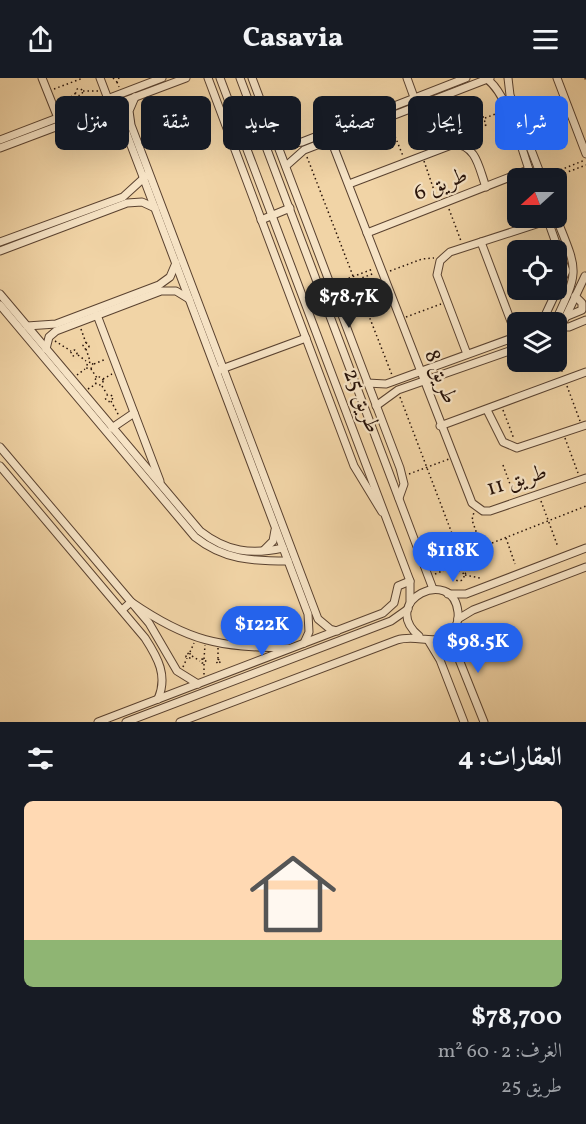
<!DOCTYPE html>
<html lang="ar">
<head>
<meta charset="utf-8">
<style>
  :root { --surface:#171b24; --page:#20242c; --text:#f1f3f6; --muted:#9ea1a6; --accent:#2563eb }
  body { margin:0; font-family:Vollkorn,Amiri,serif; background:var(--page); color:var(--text); direction:rtl; height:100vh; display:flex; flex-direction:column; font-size:22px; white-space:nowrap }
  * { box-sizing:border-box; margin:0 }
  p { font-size:20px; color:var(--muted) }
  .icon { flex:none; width:33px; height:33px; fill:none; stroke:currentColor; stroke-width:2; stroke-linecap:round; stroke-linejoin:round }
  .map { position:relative; height:644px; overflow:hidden; direction:ltr }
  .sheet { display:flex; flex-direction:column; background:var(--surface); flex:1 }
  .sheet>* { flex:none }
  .hud { position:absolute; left:18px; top:18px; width:550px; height:54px; direction:rtl; display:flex; gap:12px }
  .needle { width:39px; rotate:249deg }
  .tools { position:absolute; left:507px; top:90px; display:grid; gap:12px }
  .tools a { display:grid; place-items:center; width:60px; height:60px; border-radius:9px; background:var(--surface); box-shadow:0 6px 24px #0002; font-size:30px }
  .price { position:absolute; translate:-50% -51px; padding:0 14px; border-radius:21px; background:var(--accent); color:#fff; font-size:20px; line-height:39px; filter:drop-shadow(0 2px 3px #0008) }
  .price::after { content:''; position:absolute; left:50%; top:36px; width:18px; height:14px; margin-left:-9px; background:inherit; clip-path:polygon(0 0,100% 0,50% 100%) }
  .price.current { background:#222; color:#fff }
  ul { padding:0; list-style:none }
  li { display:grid; align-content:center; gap:12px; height:318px; padding:0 24px }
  li span { display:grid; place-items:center; height:186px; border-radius:9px; color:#555 }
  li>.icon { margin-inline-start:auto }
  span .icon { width:108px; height:108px; fill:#fffc; stroke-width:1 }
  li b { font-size:26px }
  h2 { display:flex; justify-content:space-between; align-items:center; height:72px; padding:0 24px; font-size:26px }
  .pill { padding:0 21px; border-radius:9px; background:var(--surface); box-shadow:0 6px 24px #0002; font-size:21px; line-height:54px }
  .pill.current { background:var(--accent); color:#fff }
  header { display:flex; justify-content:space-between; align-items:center; height:78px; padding:0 24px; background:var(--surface); font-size:27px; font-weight:800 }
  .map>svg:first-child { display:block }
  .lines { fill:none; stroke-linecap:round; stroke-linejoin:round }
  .minor-casing { stroke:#5a4230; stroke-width:9 }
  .path { stroke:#271209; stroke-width:1.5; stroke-dasharray:1.5 3; stroke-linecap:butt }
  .minor { stroke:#f6e3c5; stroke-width:7 }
  .labels { text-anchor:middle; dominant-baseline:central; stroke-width:4.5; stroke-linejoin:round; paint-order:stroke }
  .street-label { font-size:22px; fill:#271209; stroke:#f6e3c5 }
</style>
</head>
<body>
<header><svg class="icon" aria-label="menu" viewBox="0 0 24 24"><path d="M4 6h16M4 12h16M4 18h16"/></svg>Casavia<svg class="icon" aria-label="share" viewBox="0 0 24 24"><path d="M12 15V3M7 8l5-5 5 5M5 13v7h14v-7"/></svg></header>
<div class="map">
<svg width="586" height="644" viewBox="0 0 586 644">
  <rect width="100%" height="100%" fill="#f1d4a6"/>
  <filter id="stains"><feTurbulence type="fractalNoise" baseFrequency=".00333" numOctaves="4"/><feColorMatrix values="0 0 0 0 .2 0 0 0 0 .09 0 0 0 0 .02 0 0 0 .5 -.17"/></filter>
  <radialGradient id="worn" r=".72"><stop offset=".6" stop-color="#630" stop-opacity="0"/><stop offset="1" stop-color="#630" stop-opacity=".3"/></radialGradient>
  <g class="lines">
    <!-- minor casing -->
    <g class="minor-casing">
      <g id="minor">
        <polyline points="42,0 58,40"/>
        <polyline points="100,0 108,21"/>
        <polyline points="208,0 354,388 382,434"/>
        <polyline points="220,0 410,503 410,525"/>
        <polyline points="240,0 433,511"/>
        <polyline points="252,0 400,390 404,406 399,420"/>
        <polyline points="407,0 415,22"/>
        <polyline points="508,0 510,17 542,100"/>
        <polyline points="557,0 586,76"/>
        <path d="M487,1C509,17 522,74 532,100"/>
        <polyline points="135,19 129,33 131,47 318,541 330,551 337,553"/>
        <polyline points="104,31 124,49 145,104 308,536 309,554 304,565"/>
        <polyline points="275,61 288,66 302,64 466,0"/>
        <polyline points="0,62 162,0"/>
        <polyline points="331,62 472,425 483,433 490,433 586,400"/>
        <polyline points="0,70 186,0"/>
        <polyline points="286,88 304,72 490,0"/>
        <path d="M349,106L454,66C477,67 479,91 486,109"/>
        <polyline points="261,142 290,130"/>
        <polyline points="367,155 528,92"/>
        <polyline points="0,164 123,119 146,98"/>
        <polyline points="481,164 518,262"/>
        <polyline points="0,173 127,125 142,124 155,130"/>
        <path d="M0,216L200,453C227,474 251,477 283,470"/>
        <path d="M0,227L195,459C224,482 252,483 288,483"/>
        <polyline points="97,237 160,403"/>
        <polyline points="565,239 582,232 582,225 575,218"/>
        <polyline points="542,244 566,193 547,140"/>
        <path d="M555,244C580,191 578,194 556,139"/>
        <polyline points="27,248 56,246 159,207 170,199 176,185"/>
        <polyline points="561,249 569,249 586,242"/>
        <polyline points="559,253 585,198"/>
        <polyline points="46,271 49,259 56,253 161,213 176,213 189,221"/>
        <polyline points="467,276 437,197 440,183 450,174 555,140"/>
        <polyline points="219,292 306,260"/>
        <polyline points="367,305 386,306 518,258"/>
        <polyline points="376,328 398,312 518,270"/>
        <polyline points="487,332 503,364 517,370 586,347"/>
        <polyline points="440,348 586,294"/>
        <polyline points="112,350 134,335"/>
        <polyline points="0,369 149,545 177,593 198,606"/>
        <path d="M0,388L145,560C158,580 168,598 158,621"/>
        <polyline points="264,472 273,463 275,452"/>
        <polyline points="448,516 466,516 586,470"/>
        <path d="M122,532L131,524C189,564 219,569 288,570"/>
        <polyline points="458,541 473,532 586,489"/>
        <polyline points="453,553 456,574 484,644"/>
        <polyline points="428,562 440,582 464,644"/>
        <polyline points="98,644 383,535 394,525 398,508 410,503"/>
        <polyline points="126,644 391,543 408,531"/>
        <path d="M180,644L397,562C415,556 433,567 447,558C455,553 459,544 458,534C453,487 378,523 419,558"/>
      </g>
    </g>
    <!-- path -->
    <g class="path">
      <polyline points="113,0 117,4 119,0"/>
      <polyline points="585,0 586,4"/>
      <polyline points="117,4 119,9"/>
      <circle cx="79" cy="14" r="3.5"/>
      <polyline points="54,11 83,0"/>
      <polyline points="83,13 98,13"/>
      <polyline points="60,27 76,15"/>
      <polyline points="485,40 503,33"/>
      <polyline points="390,46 403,78"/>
      <polyline points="463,61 467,54 486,47 481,33 462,39 467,54"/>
      <polyline points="470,63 471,54"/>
      <polyline points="307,79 353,198"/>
      <polyline points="424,83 437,121"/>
      <polyline points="548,97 585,82"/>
      <polyline points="552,100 586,87"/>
      <polyline points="449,131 461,163"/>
      <polyline points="390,193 422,181 434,180"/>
      <polyline points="336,205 373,191"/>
      <polyline points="337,209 375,195"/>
      <polyline points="360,215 392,297"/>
      <polyline points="406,239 441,226"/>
      <polyline points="81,251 86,265"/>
      <polyline points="55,263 71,273"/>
      <circle cx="86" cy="268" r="3"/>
      <polyline points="86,271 90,283"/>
      <circle cx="74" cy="275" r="3"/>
      <polyline points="78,277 86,283"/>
      <polyline points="556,280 563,295"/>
      <polyline points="94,286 106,281"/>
      <polyline points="91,291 93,285 88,284 86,290 91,291 97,300"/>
      <polyline points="77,297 85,291"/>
      <circle cx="99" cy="303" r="4"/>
      <polyline points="103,301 112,296"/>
      <polyline points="102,308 107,316"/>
      <polyline points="567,308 580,343"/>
      <polyline points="88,311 96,306"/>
      <circle cx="109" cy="320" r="3.5"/>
      <polyline points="400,319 459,474 482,467"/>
      <polyline points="111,323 119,338"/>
      <polyline points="503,332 514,361"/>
      <polyline points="565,360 578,395"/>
      <polyline points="503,387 514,417"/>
      <polyline points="409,396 449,381"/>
      <polyline points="541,423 558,469"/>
      <polyline points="506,460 515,486"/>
      <polyline points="492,465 586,428"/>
      <circle cx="459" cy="498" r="5"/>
      <polyline points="435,496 484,476 472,442 474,434"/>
      <polyline points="465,496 476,480"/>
      <polyline points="465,497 480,500"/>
      <polyline points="218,570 218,580"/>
      <polyline points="190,574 194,565"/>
      <polygon points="190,575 190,580 186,579 186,576"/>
      <polyline points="192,578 200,583"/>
      <polygon points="202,581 206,582 205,585 202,585"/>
      <polyline points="204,581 205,567"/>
      <polygon points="218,581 221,583 218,586 216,583"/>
      <polyline points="204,586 204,597"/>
      <polyline points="183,589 187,580"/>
    </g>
    <!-- minor -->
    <use href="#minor" class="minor"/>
  </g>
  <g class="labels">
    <!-- street labels -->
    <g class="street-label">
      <text transform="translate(441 107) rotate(-21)">طريق 6</text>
      <text transform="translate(440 299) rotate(69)">طريق 8</text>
      <text transform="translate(361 323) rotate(69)">طريق 25</text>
      <text transform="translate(517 403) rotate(-17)">طريق 11</text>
    </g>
  </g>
  <rect width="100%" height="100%" filter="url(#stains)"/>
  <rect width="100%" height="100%" fill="url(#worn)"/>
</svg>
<div class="tools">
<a><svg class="needle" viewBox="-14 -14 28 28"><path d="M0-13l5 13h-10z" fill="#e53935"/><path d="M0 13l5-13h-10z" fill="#9ea1a6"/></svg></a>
<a><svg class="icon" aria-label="locate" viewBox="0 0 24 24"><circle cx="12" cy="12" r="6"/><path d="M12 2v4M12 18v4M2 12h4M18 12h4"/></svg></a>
<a><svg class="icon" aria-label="layers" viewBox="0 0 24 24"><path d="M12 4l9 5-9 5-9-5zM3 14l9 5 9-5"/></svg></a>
</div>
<b class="price current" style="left:349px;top:251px">$78.7K</b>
<b class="price" style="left:453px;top:505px">$118K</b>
<b class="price" style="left:262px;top:579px">$122K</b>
<b class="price" style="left:478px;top:596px">$98.5K</b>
<div class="hud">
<a class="pill current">شراء</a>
<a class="pill">إيجار</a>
<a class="pill">تصفية</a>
<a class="pill">جديد</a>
<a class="pill">شقة</a>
<a class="pill">منزل</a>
</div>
</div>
<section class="sheet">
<h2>العقارات: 4<svg class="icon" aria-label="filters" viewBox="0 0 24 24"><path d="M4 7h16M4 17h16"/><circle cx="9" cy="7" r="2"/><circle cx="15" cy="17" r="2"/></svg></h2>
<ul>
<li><span style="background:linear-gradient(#ffd9b3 75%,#8fb573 0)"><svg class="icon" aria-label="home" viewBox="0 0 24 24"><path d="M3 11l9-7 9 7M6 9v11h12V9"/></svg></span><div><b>$78,700</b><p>الغرف: 2 · 60 m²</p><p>طريق 25</p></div></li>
</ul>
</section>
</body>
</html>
